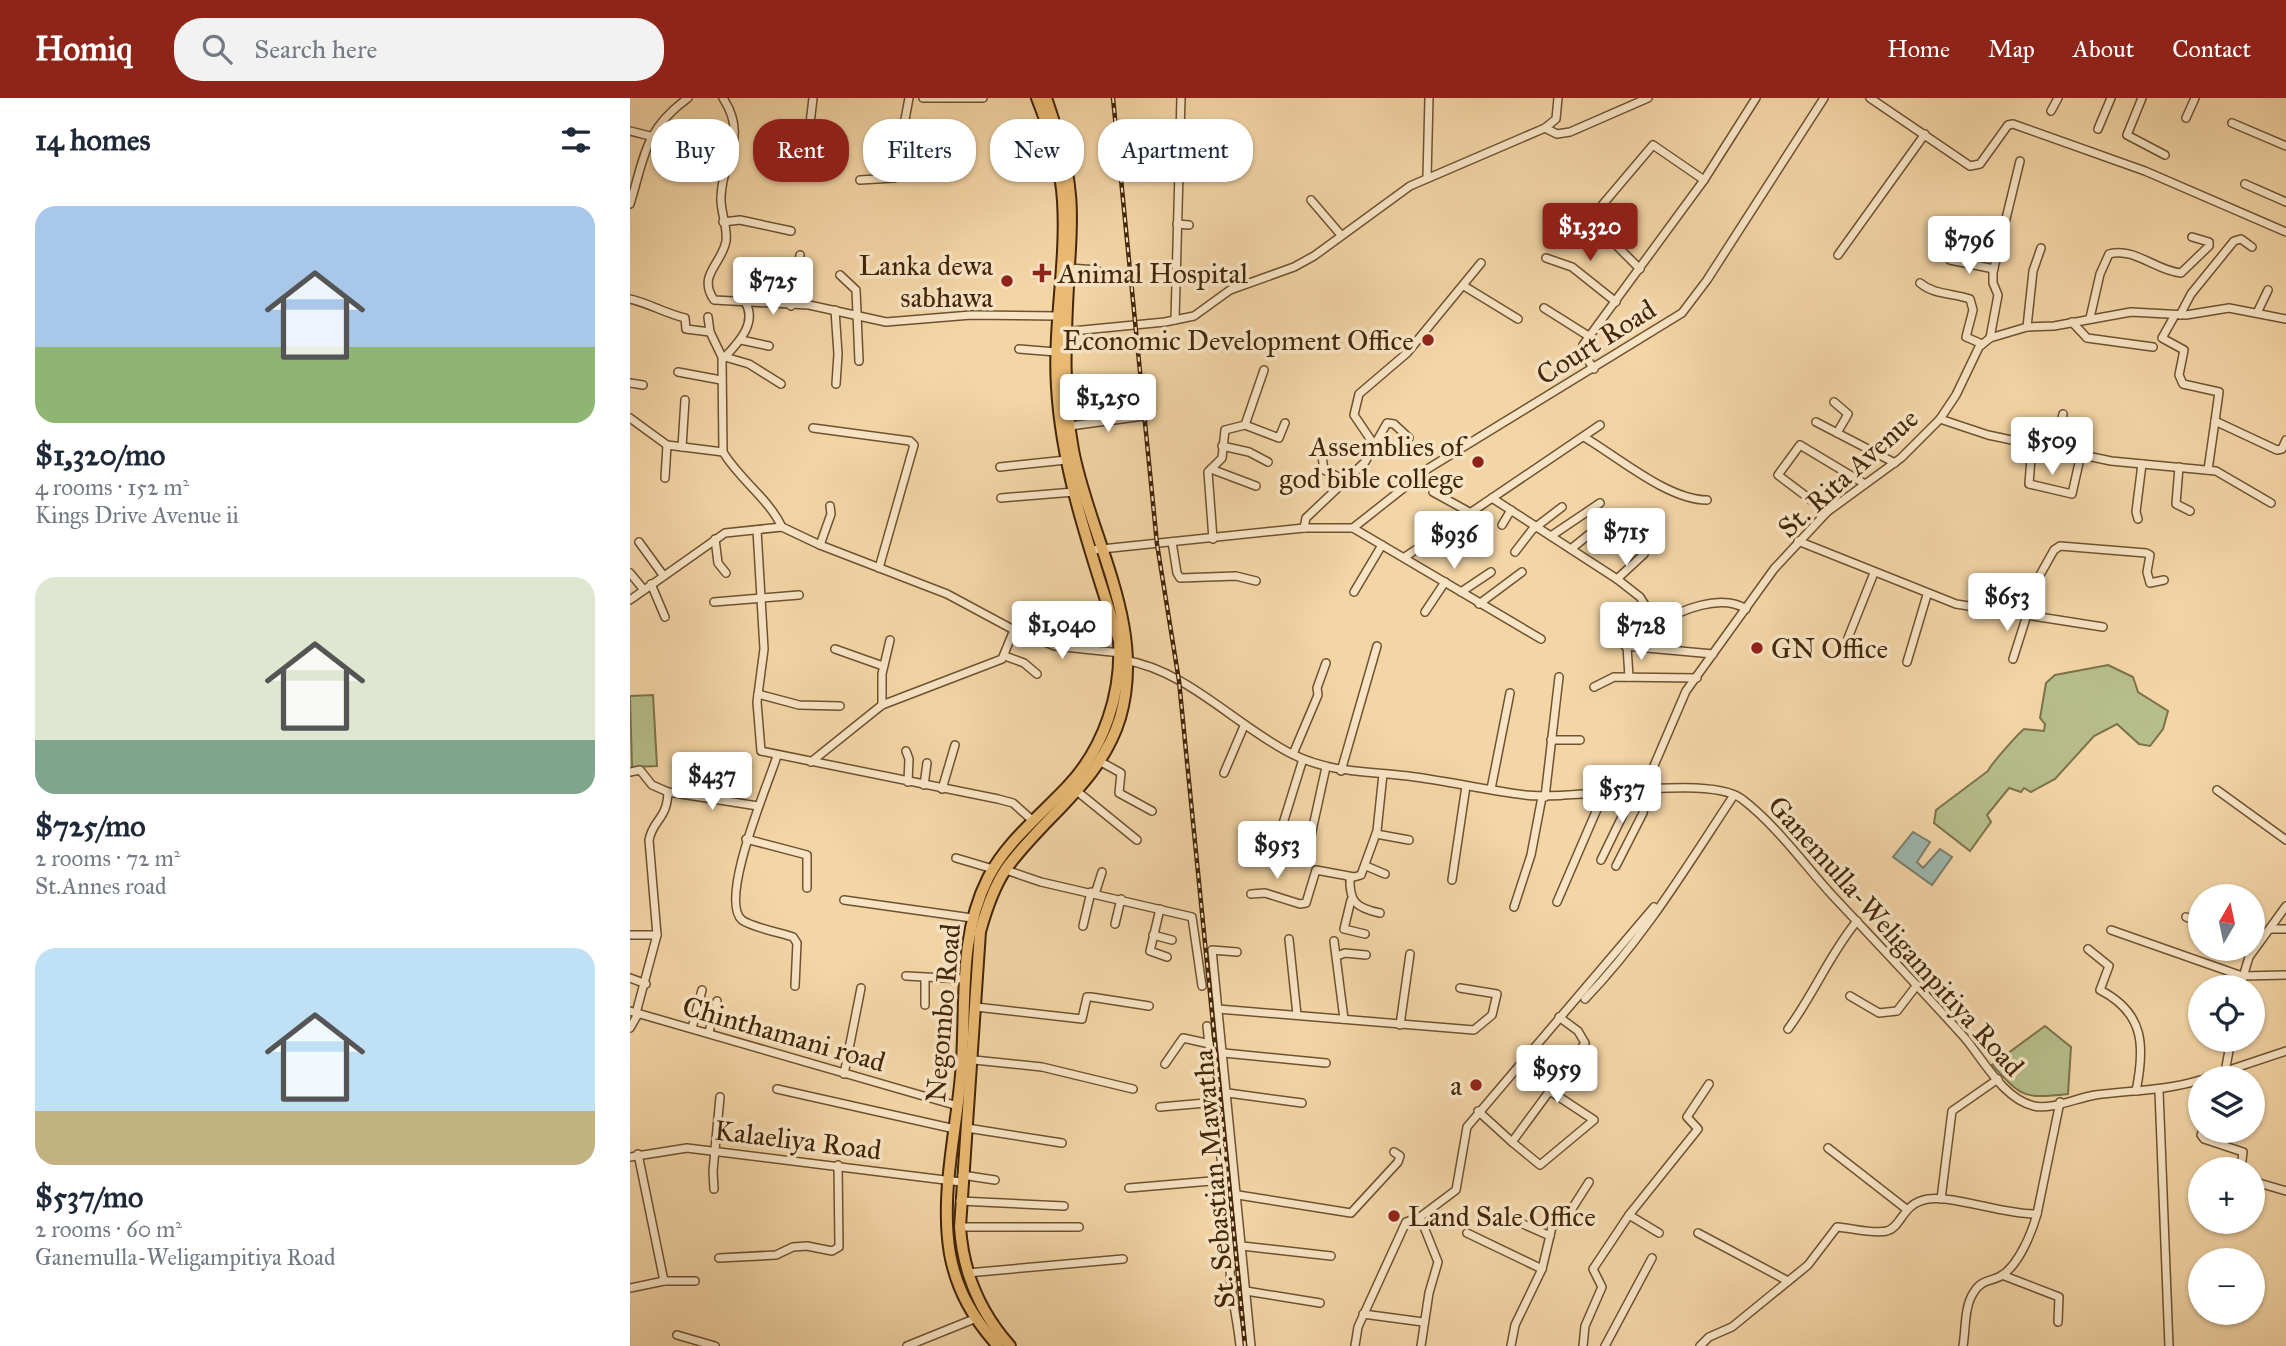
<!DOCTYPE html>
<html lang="en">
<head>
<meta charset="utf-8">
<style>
  :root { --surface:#fff; --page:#f2f2f3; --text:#1f2937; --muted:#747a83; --accent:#8f2418 }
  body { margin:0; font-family:"IM FELL Great Primer",serif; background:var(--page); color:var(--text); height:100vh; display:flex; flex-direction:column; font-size:26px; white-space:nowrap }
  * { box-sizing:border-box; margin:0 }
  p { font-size:23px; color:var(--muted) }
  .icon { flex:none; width:38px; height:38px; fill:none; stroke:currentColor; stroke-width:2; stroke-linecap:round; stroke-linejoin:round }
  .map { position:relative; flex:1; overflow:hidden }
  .details { display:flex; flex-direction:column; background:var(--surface); width:630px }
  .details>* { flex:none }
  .top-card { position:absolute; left:21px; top:21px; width:665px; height:63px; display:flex; gap:14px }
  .needle { width:46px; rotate:9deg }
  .tools { position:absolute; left:1558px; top:786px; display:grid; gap:14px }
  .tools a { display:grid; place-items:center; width:77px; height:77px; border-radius:50%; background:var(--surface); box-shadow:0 2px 5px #0004; font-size:35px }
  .price { position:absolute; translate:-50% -60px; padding:0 16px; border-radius:7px; background:#fff; color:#222; font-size:23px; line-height:46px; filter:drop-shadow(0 2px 4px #0008) }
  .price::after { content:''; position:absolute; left:50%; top:42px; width:21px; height:16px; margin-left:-10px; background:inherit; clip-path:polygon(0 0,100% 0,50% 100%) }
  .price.selected { background:var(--accent); color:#fff }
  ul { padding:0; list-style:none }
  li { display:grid; align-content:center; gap:14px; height:371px; padding:0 35px }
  li span { display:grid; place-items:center; height:217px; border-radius:21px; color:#555 }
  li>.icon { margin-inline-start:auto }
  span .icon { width:126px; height:126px; fill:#fffc; stroke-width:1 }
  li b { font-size:30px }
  h2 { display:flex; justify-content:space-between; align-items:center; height:84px; padding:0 35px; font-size:30px }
  .pill { padding:0 24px; border-radius:28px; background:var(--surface); box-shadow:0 2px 5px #0004; font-size:24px; line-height:63px }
  .pill.selected { background:var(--accent); color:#fff }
  header { display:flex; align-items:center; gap:42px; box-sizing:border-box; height:98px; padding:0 35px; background:var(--accent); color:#fff }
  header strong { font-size:33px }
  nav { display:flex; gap:38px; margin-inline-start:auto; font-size:24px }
  .search { width:490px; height:63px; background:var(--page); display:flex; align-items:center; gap:18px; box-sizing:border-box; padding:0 24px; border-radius:28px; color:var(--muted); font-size:26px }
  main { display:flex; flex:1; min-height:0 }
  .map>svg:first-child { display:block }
  .green { fill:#b6be8a; stroke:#7c724a; stroke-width:2 }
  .water { fill:#9db7af; stroke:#797d6d; stroke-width:2 }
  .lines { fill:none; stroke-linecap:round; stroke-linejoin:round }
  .minor-casing { stroke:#6f5230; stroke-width:10 }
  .highway-casing { stroke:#432609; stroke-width:14 }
  .minor { stroke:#f7e4c5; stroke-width:7 }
  .highway { stroke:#eaba73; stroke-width:10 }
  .rail-casing { stroke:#432609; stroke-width:4.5 }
  .rail { stroke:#f7e4c5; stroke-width:2; stroke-dasharray:5; stroke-linecap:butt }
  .poi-dot { fill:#8f2418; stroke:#f7e4c5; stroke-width:2.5 }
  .labels { text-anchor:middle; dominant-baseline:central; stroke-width:7; stroke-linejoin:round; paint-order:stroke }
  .poi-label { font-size:28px; fill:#432609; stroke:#f7e4c5; text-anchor:end }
  .street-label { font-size:28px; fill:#432609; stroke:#f7e4c5 }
</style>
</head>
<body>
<header>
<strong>Homiq</strong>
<div class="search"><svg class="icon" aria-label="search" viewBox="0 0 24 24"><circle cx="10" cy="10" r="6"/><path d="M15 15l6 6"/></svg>Search here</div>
<nav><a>Home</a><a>Map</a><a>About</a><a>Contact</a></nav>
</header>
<main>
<section class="details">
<h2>14 homes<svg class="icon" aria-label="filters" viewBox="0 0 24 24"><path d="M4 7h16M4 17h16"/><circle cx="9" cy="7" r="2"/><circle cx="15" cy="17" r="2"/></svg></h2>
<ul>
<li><span style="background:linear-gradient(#a9c7e8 65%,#8fb573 0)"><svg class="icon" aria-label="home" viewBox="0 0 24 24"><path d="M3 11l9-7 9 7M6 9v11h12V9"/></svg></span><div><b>$1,320/mo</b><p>4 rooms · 152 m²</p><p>Kings Drive Avenue ii</p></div></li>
<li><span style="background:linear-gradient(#dfe7d0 75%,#7fa58c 0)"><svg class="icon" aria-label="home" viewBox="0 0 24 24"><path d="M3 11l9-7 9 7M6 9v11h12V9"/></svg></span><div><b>$725/mo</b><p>2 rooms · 72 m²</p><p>St.Annes road</p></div></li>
<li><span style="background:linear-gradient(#bfe0f5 75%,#c2b280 0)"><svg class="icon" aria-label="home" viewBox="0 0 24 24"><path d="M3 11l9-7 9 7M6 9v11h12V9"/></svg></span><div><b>$537/mo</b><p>2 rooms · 60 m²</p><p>Ganemulla-Weligampitiya Road</p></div></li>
</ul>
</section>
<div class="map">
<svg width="1656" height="1248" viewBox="0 0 1656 1248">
  <rect width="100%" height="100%" fill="#f3d5a6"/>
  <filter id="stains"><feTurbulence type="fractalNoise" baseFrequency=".00286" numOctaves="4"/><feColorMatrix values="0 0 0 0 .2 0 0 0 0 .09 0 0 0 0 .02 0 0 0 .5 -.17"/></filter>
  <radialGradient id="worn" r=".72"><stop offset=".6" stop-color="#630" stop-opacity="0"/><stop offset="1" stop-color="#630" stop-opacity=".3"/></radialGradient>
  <!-- green -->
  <g class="green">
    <polygon points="820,430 834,446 825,457 808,438"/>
    <path d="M1478,567L1503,579L1508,594L1538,613L1533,631L1520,648L1509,646L1487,626L1464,638L1425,681L1401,694L1394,690L1391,694L1379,690L1357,717L1361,724L1340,753L1304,725L1306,712L1358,673C1360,667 1388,636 1394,631L1414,633L1415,626L1410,620L1416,585L1425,577Z"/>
    <polygon points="23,597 27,668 2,669 0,598"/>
    <path d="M1415,928L1441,949L1438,996C1393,1001 1392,999 1362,967Z"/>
  </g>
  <!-- water -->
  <polygon class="water" points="1283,734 1300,744 1287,764 1293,770 1310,751 1322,759 1302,787 1263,759"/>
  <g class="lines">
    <!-- minor casing -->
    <g class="minor-casing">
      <g id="minor">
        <path d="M93,0C119,40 92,60 91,99C90,113 98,129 96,143C92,166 67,177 84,202L179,207L256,224L341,217L427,218"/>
        <polyline points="293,0 353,0"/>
        <polyline points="1240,0 1340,68 1350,66 1378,27 1383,26 1515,73 1656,134"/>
        <polyline points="1512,0 1497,37 1535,57"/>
        <polyline points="1421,13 1428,0"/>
        <polyline points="1556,20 1565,0"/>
        <polyline points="1602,25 1656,48"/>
        <polyline points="915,30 927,36 940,34 1018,0"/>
        <polyline points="1468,31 1481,0"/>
        <polyline points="0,33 20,38"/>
        <polyline points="178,43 183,0"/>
        <polyline points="797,80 799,0"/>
        <polyline points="230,82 264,80 279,0"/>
        <polyline points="1615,86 1656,104"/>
        <polyline points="681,102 711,137"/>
        <path d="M0,106C15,58 14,32 58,0"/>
        <polyline points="93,124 110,122 161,133"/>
        <polyline points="547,126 559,127"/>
        <polyline points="1340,135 1368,154"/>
        <polyline points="1208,157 1295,36"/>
        <polyline points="916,160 942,169 986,204"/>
        <polyline points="1320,162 1364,171"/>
        <polyline points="439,170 467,172"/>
        <polyline points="1010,171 962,123 968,112 1023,47 1074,82 1126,0"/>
        <polyline points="210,177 226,192 229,263"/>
        <path d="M1290,185C1304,197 1323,195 1340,201L1343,212L1336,239L1352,246"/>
        <polyline points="834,188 888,221"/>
        <path d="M0,201C21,206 34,215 55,220L56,231L80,234"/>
        <polyline points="161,208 170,157"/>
        <polyline points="914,210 960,239"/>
        <polyline points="205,212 208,256 206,286"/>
        <polyline points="1627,215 1638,192"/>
        <polyline points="1545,217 1532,240 1554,252 1549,277 1553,286 1589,294 1585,323"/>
        <polyline points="1550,217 1561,196 1604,143 1611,141 1622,149"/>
        <polyline points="78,219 80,234 93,261"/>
        <path d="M1460,220L1470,176L1479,156C1505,149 1526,173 1551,175L1579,148V144L1562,139"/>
        <polyline points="545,222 551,0"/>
        <polyline points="1442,224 1457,240 1523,249"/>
        <polyline points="1397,229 1403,173 1411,150"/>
        <polyline points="432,234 535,224 564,218 600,192 664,169 684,158 780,88 915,30 926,21 928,0"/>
        <polyline points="1360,240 1368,197 1363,185 1363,174 1390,63"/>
        <polyline points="111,242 139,248"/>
        <polyline points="389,251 426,254"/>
        <polyline points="95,259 119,266 151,286"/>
        <polyline points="964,271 953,255 953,247 1074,82"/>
        <polyline points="48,274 91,282"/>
        <polyline points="0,285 13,287"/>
        <polyline points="1204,304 1218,316 1207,335"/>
        <path d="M0,320L37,347L93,354C110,382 138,400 152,429"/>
        <polyline points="1310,321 1358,337 1481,363 1586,373 1641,405"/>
        <polyline points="1186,324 1265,365"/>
        <polyline points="615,327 634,272"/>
        <polyline points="440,328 514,318"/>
        <polyline points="183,330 280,343 284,347 249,470"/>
        <path d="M954,339C988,359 1038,402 1077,402"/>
        <polyline points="690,344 694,372 715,382"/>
        <polyline points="1402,347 1399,386 1442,396 1451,356"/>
        <polyline points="592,348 619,354 638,364"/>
        <polyline points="745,348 724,317 729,296 777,255 851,165"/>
        <polyline points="52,349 55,302"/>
        <polyline points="1424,350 1433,316"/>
        <path d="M93,354L92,262C105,248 129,226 115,204"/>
        <polyline points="370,369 436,362"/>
        <polyline points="1549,369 1546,406 1560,413"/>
        <polyline points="581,371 626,388"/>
        <polyline points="1578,372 1585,323 1647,352 1652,351 1656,342"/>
        <polyline points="35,380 37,347"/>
        <polyline points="803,394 841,415"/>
        <polyline points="371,400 444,394"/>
        <path d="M862,400L987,481L1010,499L1027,526C1051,512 1091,495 1116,511"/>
        <polyline points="1197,414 1148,377 1170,347 1235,386"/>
        <polyline points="1508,421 1506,414 1512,366"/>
        <polyline points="872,427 881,412"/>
        <polyline points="820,429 841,445"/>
        <polyline points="674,430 676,420 735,364 757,325 764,326 779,340"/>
        <polyline points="723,430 799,370 1052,215 1077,182 1194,0"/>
        <polyline points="127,432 134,551 127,604 131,653 368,701 383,705 402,722"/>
        <polyline points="921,438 970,405"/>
        <polyline points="85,441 88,465 96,475"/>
        <polyline points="583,441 578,374 592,360 595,332 615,327 649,340 655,325"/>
        <polyline points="1168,443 1326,506 1473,529"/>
        <polyline points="9,444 33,477"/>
        <polyline points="542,444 547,475 550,480 606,478 626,483"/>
        <polyline points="190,447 201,416 200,408"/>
        <polyline points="941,451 962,434 977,429"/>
        <polyline points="462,452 674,430 723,430 911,541"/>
        <polyline points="885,454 902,432 932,409"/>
        <polyline points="775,459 970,327"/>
        <polyline points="0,475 14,492"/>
        <polyline points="987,481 1014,456"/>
        <polyline points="21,486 35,519"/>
        <polyline points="724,494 752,447"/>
        <polyline points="831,494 861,474"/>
        <polyline points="0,502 95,435 152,429 190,447 317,496 384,532 425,548 491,555"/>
        <polyline points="84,504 169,497"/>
        <polyline points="849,506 892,474"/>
        <polyline points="795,514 815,484"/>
        <polyline points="1388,516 1424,452 1430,448 1516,455 1520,457 1517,474 1520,485 1534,482"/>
        <polyline points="988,538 995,548 1083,556"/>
        <polyline points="1226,546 1218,540 1244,475"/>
        <polyline points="997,548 999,579"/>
        <polyline points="205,551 253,568"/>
        <polyline points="375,558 394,565 407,576"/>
        <polyline points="1383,561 1397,517"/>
        <path d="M494,562C557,572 606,628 662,656C700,675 737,673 778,678C817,683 856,692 895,697C945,703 1077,675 1112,701C1146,727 1173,765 1202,797C1246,844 1291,891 1334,939C1353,961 1373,1001 1404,1008C1421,1012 1447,1000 1465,997C1501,992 1535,993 1570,982"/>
        <polyline points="1277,564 1297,497"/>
        <polyline points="964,589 984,579 1067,580"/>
        <polyline points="128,596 169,607 210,608"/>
        <polyline points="252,607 252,576 260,542"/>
        <polyline points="921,642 950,642"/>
        <polyline points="276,653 279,661 278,684"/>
        <polyline points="663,656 688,597 687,590 696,565"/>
        <path d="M147,658C139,684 88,802 112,822C121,829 151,835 163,839L167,845L165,888"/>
        <polyline points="181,664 252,607 372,561 384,532"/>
        <polyline points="471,664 491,675 489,695 522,713"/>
        <polyline points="711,673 747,548"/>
        <polyline points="0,674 10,672 22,687 38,694 128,708"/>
        <polyline points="594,675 614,628"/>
        <polyline points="294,687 297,665"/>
        <polyline points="312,691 325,647"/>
        <polyline points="861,691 880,595"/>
        <polyline points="1014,691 1056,593 1144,471 1197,414 1271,360 1310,321 1326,297 1349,249 1360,240 1397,229 1424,228 1501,214 1556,217 1599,210 1656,221"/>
        <polyline points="1587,692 1656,742"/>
        <polyline points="448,694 507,742"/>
        <polyline points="915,699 929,579"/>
        <polyline points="746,736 779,742"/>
        <polyline points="116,741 177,757 177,790"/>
        <polyline points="680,742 696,669"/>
        <polyline points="646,748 673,661"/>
        <polyline points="326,760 363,771"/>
        <polyline points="971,762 1005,692"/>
        <polyline points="736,768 755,776"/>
        <polyline points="986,768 1013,715 1018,691"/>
        <polyline points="376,772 411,784 562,819 572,888"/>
        <path d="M720,779C719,804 726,810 750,815"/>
        <polyline points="822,782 836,688"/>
        <polyline points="465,796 472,774"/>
        <polyline points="621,796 635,795 670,806 676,805 686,772 724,779 731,777 747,733 753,676"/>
        <polyline points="214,802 342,820"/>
        <polyline points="721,802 714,831 735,836"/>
        <polyline points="927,804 974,695"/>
        <polyline points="884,809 901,757 912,699"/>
        <polyline points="530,811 520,853 537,859"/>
        <polyline points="1556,819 1570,825"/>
        <polyline points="485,826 491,801"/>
        <polyline points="453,828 461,794"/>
        <polyline points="1640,831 1656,831"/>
        <polyline points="1481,832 1612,878 1656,877"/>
        <polyline points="0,837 27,837"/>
        <polyline points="523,837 542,842"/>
        <polyline points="659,841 667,917"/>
        <polyline points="704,843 714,921"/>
        <path d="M1458,851L1479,868L1470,892C1515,915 1515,949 1506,993"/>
        <polyline points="607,854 582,852 621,1248"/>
        <polyline points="707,858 715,855 736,857"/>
        <polyline points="276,878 334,881"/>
        <polyline points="0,880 16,886"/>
        <polyline points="295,880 295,907"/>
        <polyline points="1610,889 1619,859 1656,808"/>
        <polyline points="1220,898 1249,915 1267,913 1287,887"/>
        <path d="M955,901C1014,840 1057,768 1104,697"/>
        <polyline points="346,909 452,921 457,899 461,899 519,908"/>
        <polyline points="588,911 844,932 862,917 867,896 830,890"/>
        <polyline points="0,913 328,1008"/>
        <path d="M6,915L27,837L19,742C23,721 37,722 38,694"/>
        <polyline points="770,927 780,856"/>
        <path d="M577,928L601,1154C597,1186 607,1216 610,1248"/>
        <polyline points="0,930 8,916"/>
        <polyline points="62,930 72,892"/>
        <path d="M1158,931C1184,896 1199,857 1227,823"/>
        <polyline points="79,934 87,903"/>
        <polyline points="594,955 696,965"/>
        <polyline points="344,962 412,969 503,991"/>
        <polyline points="535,966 553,940 580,946"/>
        <polyline points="1595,974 1601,942"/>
        <polyline points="214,976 231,890"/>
        <polyline points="1575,980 1656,953"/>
        <polyline points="147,991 325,1031"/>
        <polyline points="1529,993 1539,1248"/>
        <polyline points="598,995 672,1005"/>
        <polyline points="530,1009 587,1004"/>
        <polyline points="848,1013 882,1044 955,945 948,933 929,919"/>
        <polyline points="337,1030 432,1045"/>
        <polyline points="1573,1032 1571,1037 1574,1041 1613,1054 1611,1071"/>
        <polyline points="882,1044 910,1067 964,1022 920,993"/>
        <polyline points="1198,1050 1275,1110"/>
        <polyline points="0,1059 57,1050 331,1084"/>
        <polyline points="332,1077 365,1082"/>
        <polyline points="1622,1083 1656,1093"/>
        <polyline points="499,1090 593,1082"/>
        <polyline points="84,1091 83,1073 90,999"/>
        <polyline points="608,1097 721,1115 768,1064 770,1058 764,1054"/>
        <polyline points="1311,1101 1322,1013 1368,981"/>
        <polyline points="330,1103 434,1108"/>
        <polyline points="999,1117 1029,1135"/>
        <polyline points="790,1119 808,1164 799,1195 791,1248"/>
        <polyline points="893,1126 920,1138"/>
        <polyline points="330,1129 449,1129"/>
        <polyline points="837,1135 912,1171"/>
        <polyline points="1068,1135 1158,1183"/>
        <polyline points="612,1148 701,1158"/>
        <polyline points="89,1160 146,1157 163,1149 177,1148 202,1153 209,1149 208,1067"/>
        <polyline points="337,1175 493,1161"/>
        <polyline points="1372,1177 1429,1199 1428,1224"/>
        <polyline points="34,1183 65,1183"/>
        <polyline points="0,1190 34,1183 8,1056"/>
        <polyline points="616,1193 690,1205"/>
        <polyline points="733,1216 793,1224"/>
        <polyline points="47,1237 85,1248"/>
        <polyline points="277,1248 344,1221"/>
        <polyline points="725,1248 728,1229 776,1124 790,1119 826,1092 837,1029 1024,809"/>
        <polyline points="881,1248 885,1227 912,1171 922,1129 938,1117 959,1084"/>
        <polyline points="953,1248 955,1228 972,1189 963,1171 999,1117 1068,1031 1057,1019 1079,986"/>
        <polyline points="975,1248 1022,1160"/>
        <path d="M1070,1248L1079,1239L1102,1229L1178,1167L1207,1129C1221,1130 1243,1136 1257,1133C1272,1129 1272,1105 1298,1101C1324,1097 1374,1117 1407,1116L1430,1004"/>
        <path d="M1333,1248C1336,1231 1334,1208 1344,1194C1352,1181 1360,1184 1371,1178C1389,1167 1402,1134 1407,1116"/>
      </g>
    </g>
    <!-- highway casing -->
    <g class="highway-casing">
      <g id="highway">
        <path d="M368,1248C343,1220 327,1193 320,1156C310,1097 326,1035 331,977C337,909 327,842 358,780C377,743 410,718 438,688C474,650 492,595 489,543C463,460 432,376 427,289C423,227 437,165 433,103C431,67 420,33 407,0"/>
        <path d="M380,1248C349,1213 333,1175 330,1129L350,834C356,812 363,790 376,771C414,718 470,685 490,620C517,527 460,441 443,352C433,297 435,243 438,188C439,157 443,128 440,97C437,63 427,32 416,0"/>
      </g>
    </g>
    <!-- minor -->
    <use href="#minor" class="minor"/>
    <!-- highway -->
    <use href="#highway" class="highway"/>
    <!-- rail casing -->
    <g class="rail-casing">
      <polyline id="rail" points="483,0 527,446 549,583 615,1248"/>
    </g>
    <!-- rail -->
    <use href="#rail" class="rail"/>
  </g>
  <!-- markers -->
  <g class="poi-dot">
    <path d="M408.5 164.5h7v7h7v7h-7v7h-7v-7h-7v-7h7z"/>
    <circle cx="377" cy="183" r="7"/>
    <circle cx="798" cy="242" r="7"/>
    <circle cx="848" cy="364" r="7"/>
    <circle cx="1127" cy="550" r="7"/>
    <circle cx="846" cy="987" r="7"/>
    <circle cx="764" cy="1118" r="7"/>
  </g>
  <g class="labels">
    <!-- poi labels -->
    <g class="poi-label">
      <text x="363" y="167">Lanka dewa<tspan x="363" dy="32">sabhawa</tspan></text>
      <text x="428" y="175" text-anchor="start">Animal Hospital</text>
      <text x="784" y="242">Economic Development Office</text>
      <text x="834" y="348">Assemblies of<tspan x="834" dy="32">god bible college</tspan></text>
      <text x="1141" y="550" text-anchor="start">GN Office</text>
      <text x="832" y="987">a</text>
      <text x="778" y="1118" text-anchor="start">Land Sale Office</text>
    </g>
    <!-- street labels -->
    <g class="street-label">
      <text transform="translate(966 244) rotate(-32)">Court Road</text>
      <text transform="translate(1218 375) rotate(-42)">St. Rita Avenue</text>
      <text transform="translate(1266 838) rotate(48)">Ganemulla-Weligampitiya Road</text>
      <text transform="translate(313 915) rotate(-85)">Negombo Road</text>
      <text transform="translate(154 936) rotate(16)">Chinthamani road</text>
      <text transform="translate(168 1042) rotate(7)">Kalaeliya Road</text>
      <text transform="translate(584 1081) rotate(-95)">St. Sebastian Mawatha</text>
    </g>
  </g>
  <rect width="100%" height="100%" filter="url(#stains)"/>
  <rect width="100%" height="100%" fill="url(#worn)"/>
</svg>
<div class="tools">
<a><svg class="needle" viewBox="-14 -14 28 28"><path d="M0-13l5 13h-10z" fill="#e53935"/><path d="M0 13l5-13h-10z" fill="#747a83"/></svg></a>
<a><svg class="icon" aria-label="locate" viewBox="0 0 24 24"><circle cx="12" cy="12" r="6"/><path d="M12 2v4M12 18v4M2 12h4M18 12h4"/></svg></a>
<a><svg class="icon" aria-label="layers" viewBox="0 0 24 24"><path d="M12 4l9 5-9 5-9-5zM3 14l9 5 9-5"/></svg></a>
<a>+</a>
<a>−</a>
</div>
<b class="price selected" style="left:960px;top:165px">$1,320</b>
<b class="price" style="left:1339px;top:178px">$796</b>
<b class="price" style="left:143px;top:219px">$725</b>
<b class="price" style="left:478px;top:336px">$1,250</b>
<b class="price" style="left:1422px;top:379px">$509</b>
<b class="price" style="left:996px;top:470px">$715</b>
<b class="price" style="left:824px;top:473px">$936</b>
<b class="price" style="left:1377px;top:535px">$653</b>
<b class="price" style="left:432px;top:563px">$1,040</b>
<b class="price" style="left:1011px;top:564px">$728</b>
<b class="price" style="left:82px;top:714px">$437</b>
<b class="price" style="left:992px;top:727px">$537</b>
<b class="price" style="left:647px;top:783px">$953</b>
<b class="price" style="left:927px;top:1007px">$959</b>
<div class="top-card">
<a class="pill">Buy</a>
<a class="pill selected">Rent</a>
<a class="pill">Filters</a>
<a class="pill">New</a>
<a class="pill">Apartment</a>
</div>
</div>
</main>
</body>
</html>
